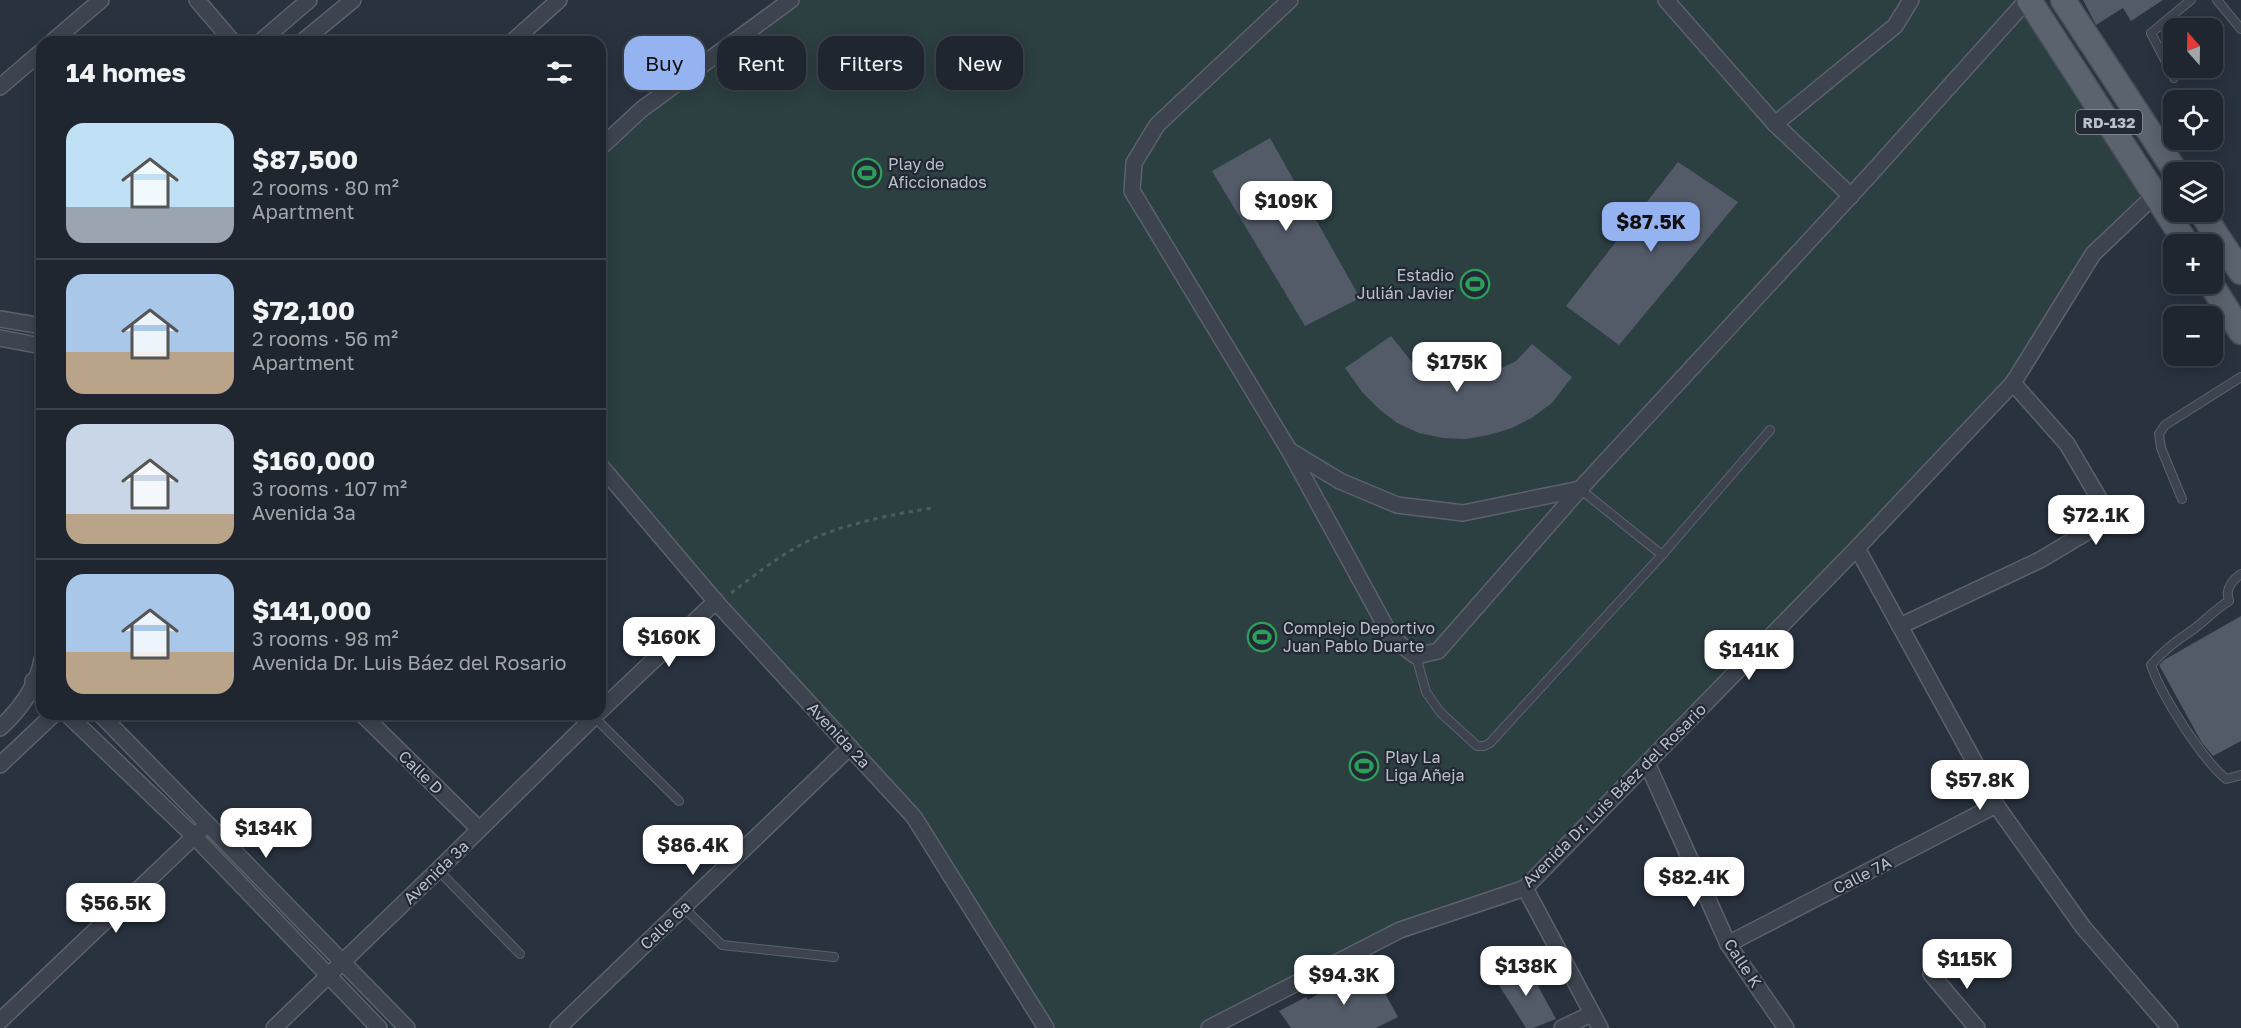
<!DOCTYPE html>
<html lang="en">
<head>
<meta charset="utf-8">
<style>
  :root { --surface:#1f262f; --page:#272e37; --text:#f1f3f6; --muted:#a1a5aa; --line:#3c434b; --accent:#95b2f1 }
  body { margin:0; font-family:"Golos Text",sans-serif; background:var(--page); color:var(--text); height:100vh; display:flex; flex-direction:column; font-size:22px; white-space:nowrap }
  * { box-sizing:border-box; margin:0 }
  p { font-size:20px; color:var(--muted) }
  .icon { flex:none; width:33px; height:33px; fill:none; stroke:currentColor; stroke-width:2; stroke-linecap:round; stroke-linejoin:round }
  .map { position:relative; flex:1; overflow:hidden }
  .details { position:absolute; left:36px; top:36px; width:570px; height:684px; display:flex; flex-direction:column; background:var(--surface); border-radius:18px; box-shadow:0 3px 15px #0003,0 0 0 2px var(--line) }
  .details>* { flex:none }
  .guide { position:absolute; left:624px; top:36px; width:570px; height:54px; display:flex; gap:12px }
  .needle { width:39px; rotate:340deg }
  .fabs { position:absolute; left:2163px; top:18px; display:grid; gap:12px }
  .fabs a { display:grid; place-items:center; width:60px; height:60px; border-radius:12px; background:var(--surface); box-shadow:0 3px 15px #0003,0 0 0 2px var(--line); font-size:30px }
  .price { position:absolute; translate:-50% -51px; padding:0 14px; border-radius:12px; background:#fff; color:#222; font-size:20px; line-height:39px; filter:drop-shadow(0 2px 3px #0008) }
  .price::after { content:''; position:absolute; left:50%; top:36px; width:18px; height:14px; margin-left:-9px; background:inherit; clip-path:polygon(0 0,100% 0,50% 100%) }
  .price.on { background:var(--accent); color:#111 }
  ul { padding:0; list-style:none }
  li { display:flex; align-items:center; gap:18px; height:150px; padding:0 30px }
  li+li { border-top:2px solid var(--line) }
  li span { display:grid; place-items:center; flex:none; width:168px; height:120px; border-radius:18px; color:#555 }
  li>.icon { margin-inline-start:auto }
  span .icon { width:72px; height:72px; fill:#fffc; stroke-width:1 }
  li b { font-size:26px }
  h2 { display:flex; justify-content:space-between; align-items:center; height:72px; padding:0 30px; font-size:26px }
  .tag { padding:0 21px; border-radius:18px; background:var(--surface); box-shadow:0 3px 15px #0003,0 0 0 2px var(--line); font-size:21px; line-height:54px }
  .tag.on { background:var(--accent); color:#111 }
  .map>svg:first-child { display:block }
  .pitch { fill:#2c3f41 }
  .building { fill:#535b69 }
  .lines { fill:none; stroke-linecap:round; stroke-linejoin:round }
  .lane-casing { stroke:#5b626c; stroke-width:10 }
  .street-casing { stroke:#5b626c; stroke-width:18 }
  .primary-casing { stroke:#474d58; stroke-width:27 }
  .path { stroke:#4b5c5f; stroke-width:3; stroke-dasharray:4.5 4.5; stroke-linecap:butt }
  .lane { stroke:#3d444f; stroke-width:8 }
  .street { stroke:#3d444f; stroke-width:15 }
  .primary { stroke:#5b636f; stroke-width:24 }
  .labels { text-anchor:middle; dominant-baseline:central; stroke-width:4.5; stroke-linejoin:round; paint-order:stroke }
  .shield { fill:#222934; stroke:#8c939c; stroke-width:1.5 }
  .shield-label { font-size:15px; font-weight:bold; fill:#bac0c9 }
  .poi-label { font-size:16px; fill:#bac0c9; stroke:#222934; text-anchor:start }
  .street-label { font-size:16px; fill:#bac0c9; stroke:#222934 }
</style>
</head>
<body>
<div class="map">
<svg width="2241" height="1028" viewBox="0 0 2241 1028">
  <rect width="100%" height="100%" fill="#29323f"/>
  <!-- pitch -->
  <polygon class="pitch" points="790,0 2027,0 2156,194 2093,254 2013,383 1525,888 1400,930 1209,1028 1046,1028 914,817 600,458 600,148"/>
  <!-- building -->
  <g class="building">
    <polygon points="2083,0 2163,0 2131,21 2123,8 2096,25"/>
    <polygon points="1270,138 1360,298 1305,326 1212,171"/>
    <polygon points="1678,162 1738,202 1619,345 1566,306"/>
    <polygon points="1391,336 1416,367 1443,378 1467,379 1492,373 1516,361 1532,344 1572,377 1552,403 1533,417 1512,428 1489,435 1466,439 1443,438 1419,433 1397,423 1379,409 1362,392 1345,368"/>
    <polygon points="2241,616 2241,741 2213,756 2202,743 2159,665 2164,660"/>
    <polygon points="1525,962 1556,1019 1533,1028 1526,1028 1495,979"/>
    <polygon points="1371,968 1398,1017 1376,1028 1291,1028 1279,1011 1306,997 1308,1000 1345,978"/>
  </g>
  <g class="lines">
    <!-- lane casing -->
    <g class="lane-casing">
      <g id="lane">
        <polyline points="2217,0 2241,29"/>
        <polyline points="2174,78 2151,33 2191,0"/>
        <polyline points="1580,489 1662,555"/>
        <polyline points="2182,499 2161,448 2159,434 2165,425 2241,377"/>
        <path d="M2241,574C2231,581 2225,589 2229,601C2214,610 2205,621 2191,631C2175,642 2164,650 2151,665C2161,695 2202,759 2226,779L2241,775"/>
        <polyline points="1416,656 1426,692 1440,712 1477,746 1484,746 1490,743 1662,555 1770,430"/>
        <polyline points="594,717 679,801"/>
        <polyline points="438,870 520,954"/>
        <polyline points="684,908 722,945 834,957"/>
      </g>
    </g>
    <!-- street casing -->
    <g class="street-casing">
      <g id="street">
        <polyline points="197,0 233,42"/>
        <polyline points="1290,0 1157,125 1134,163 1132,191 1289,450 1392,638 1416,656 1438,651 1580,489 1868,177 2027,0"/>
        <polyline points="1666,0 1775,124 1851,196"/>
        <polyline points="52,42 101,0"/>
        <polyline points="260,42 309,0"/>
        <polyline points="302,42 353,0"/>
        <polyline points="512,42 559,0"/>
        <polyline points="0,87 42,51"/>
        <polyline points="1775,124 1895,26 1911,0"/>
        <polyline points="600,148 642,109 791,0"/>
        <polyline points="0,319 42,326"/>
        <polyline points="0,338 42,346"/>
        <polyline points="1292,452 1340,481 1397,505 1463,513 1580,489"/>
        <polyline points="600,465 717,603 914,817 1046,1028"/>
        <polyline points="1857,548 1973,759 1996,805 2083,927 2170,1028"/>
        <polyline points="1900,626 2040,560 2087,532 2099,518 2100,500 2067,444 2013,383"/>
        <polyline points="33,681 42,698"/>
        <polyline points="600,711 716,601"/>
        <polyline points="67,714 194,836 379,1028"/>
        <polyline points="100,714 407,1028"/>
        <polyline points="362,714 479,829"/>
        <path d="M0,728C19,711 38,685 42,659"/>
        <polyline points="1647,763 1728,944 1786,1028"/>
        <polyline points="0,765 54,714"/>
        <polyline points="1525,888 1600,1028"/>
        <polyline points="1728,944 1996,805"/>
        <polyline points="1931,974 1977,1028"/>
        <polyline points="0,1021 200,831"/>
        <polyline points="274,1028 438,870 597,714"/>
        <polyline points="558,1028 850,747"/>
        <polyline points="1209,1028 1400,930 1525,888 1857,548 2013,383 2093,254 2156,194 2174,180"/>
        <polyline points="1562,1028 1591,1014"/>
      </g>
    </g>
    <!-- primary casing -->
    <g class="primary-casing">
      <g id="primary">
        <polyline points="2029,0 2187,244"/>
        <polyline points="2063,0 2176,172"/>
        <polyline points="2201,212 2241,272"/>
        <polyline points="2211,284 2241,332"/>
      </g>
    </g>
    <!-- path -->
    <path class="path" d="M731,593C760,571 790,547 824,534C859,521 895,514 932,508"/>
    <!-- lane -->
    <use href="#lane" class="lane"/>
    <!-- street -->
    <use href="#street" class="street"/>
    <!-- primary -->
    <use href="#primary" class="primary"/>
  </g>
  <!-- icons -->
  <defs>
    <g id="stadium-ring" transform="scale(1.5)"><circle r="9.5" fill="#222934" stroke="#2e9e5b" stroke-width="1.5"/><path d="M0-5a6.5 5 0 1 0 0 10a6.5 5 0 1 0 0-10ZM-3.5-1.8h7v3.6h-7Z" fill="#2e9e5b"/></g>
  </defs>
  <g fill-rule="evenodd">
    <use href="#stadium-ring" x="867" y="173"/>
    <use href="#stadium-ring" x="1475" y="284"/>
    <use href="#stadium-ring" x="1262" y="637"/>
    <use href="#stadium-ring" x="1364" y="766"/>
  </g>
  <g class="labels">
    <!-- shield labels -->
    <rect class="shield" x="2076" y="110" width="66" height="24" rx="4.5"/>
    <g class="shield-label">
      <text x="2109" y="122">RD-132</text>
    </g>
    <!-- poi labels -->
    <g class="poi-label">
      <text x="888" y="164">Play de<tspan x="888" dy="18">Aficcionados</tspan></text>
      <text x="1454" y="275" text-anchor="end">Estadio<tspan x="1454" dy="18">Julián Javier</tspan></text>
      <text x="1283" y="628">Complejo Deportivo<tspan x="1283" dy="18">Juan Pablo Duarte</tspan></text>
      <text x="1385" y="757">Play La<tspan x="1385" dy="18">Liga Añeja</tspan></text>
    </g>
    <!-- street labels -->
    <g class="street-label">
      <text transform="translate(839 735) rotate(47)">Avenida 2a</text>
      <text transform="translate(421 772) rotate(44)">Calle D</text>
      <text transform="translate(1614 795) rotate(-45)">Avenida Dr. Luis Báez del Rosario</text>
      <text transform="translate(436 872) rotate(-44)">Avenida 3a</text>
      <text transform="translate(1862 875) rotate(-27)">Calle 7A</text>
      <text transform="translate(665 925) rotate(-44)">Calle 6a</text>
      <text transform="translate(1743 963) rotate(57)">Calle K</text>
    </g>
  </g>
</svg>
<div class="fabs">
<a><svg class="needle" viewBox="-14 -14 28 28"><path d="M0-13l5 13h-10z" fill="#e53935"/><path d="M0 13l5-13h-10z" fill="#a1a5aa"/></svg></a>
<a><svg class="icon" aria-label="locate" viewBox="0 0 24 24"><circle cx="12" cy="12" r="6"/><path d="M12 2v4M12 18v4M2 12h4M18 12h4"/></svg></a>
<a><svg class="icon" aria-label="layers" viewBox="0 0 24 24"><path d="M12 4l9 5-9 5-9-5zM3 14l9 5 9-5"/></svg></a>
<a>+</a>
<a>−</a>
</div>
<b class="price" style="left:1286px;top:232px">$109K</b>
<b class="price on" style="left:1651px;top:253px">$87.5K</b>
<b class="price" style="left:1457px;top:393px">$175K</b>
<b class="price" style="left:2096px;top:546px">$72.1K</b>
<b class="price" style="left:669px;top:668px">$160K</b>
<b class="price" style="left:1749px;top:681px">$141K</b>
<b class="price" style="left:1980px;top:811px">$57.8K</b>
<b class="price" style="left:266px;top:859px">$134K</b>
<b class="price" style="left:693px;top:876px">$86.4K</b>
<b class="price" style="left:1694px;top:908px">$82.4K</b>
<b class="price" style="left:116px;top:934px">$56.5K</b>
<b class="price" style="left:1967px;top:990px">$115K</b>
<b class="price" style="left:1526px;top:997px">$138K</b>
<b class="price" style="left:1344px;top:1006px">$94.3K</b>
<div class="guide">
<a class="tag on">Buy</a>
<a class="tag">Rent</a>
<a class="tag">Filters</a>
<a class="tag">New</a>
</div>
<section class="details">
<h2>14 homes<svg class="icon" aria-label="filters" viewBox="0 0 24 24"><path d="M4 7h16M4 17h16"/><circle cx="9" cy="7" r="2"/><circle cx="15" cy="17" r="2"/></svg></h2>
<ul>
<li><span style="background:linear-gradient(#bfe0f5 70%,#9aa5b1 0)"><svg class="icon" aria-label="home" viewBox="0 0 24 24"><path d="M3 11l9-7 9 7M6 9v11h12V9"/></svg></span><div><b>$87,500</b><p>2 rooms · 80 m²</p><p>Apartment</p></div></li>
<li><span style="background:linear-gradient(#a9c7e8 65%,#b9a48a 0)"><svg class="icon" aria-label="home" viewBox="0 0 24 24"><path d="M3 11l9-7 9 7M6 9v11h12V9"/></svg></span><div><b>$72,100</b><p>2 rooms · 56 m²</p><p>Apartment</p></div></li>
<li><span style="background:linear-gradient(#c9d6e8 75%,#b9a48a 0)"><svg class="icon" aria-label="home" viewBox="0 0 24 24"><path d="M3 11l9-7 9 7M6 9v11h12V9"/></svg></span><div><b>$160,000</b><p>3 rooms · 107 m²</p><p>Avenida 3a</p></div></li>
<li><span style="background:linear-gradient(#a9c7e8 65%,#b9a48a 0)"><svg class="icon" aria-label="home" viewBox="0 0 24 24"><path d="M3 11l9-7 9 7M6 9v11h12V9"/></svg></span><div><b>$141,000</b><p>3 rooms · 98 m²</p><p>Avenida Dr. Luis Báez del Rosario</p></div></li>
</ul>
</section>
</div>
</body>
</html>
